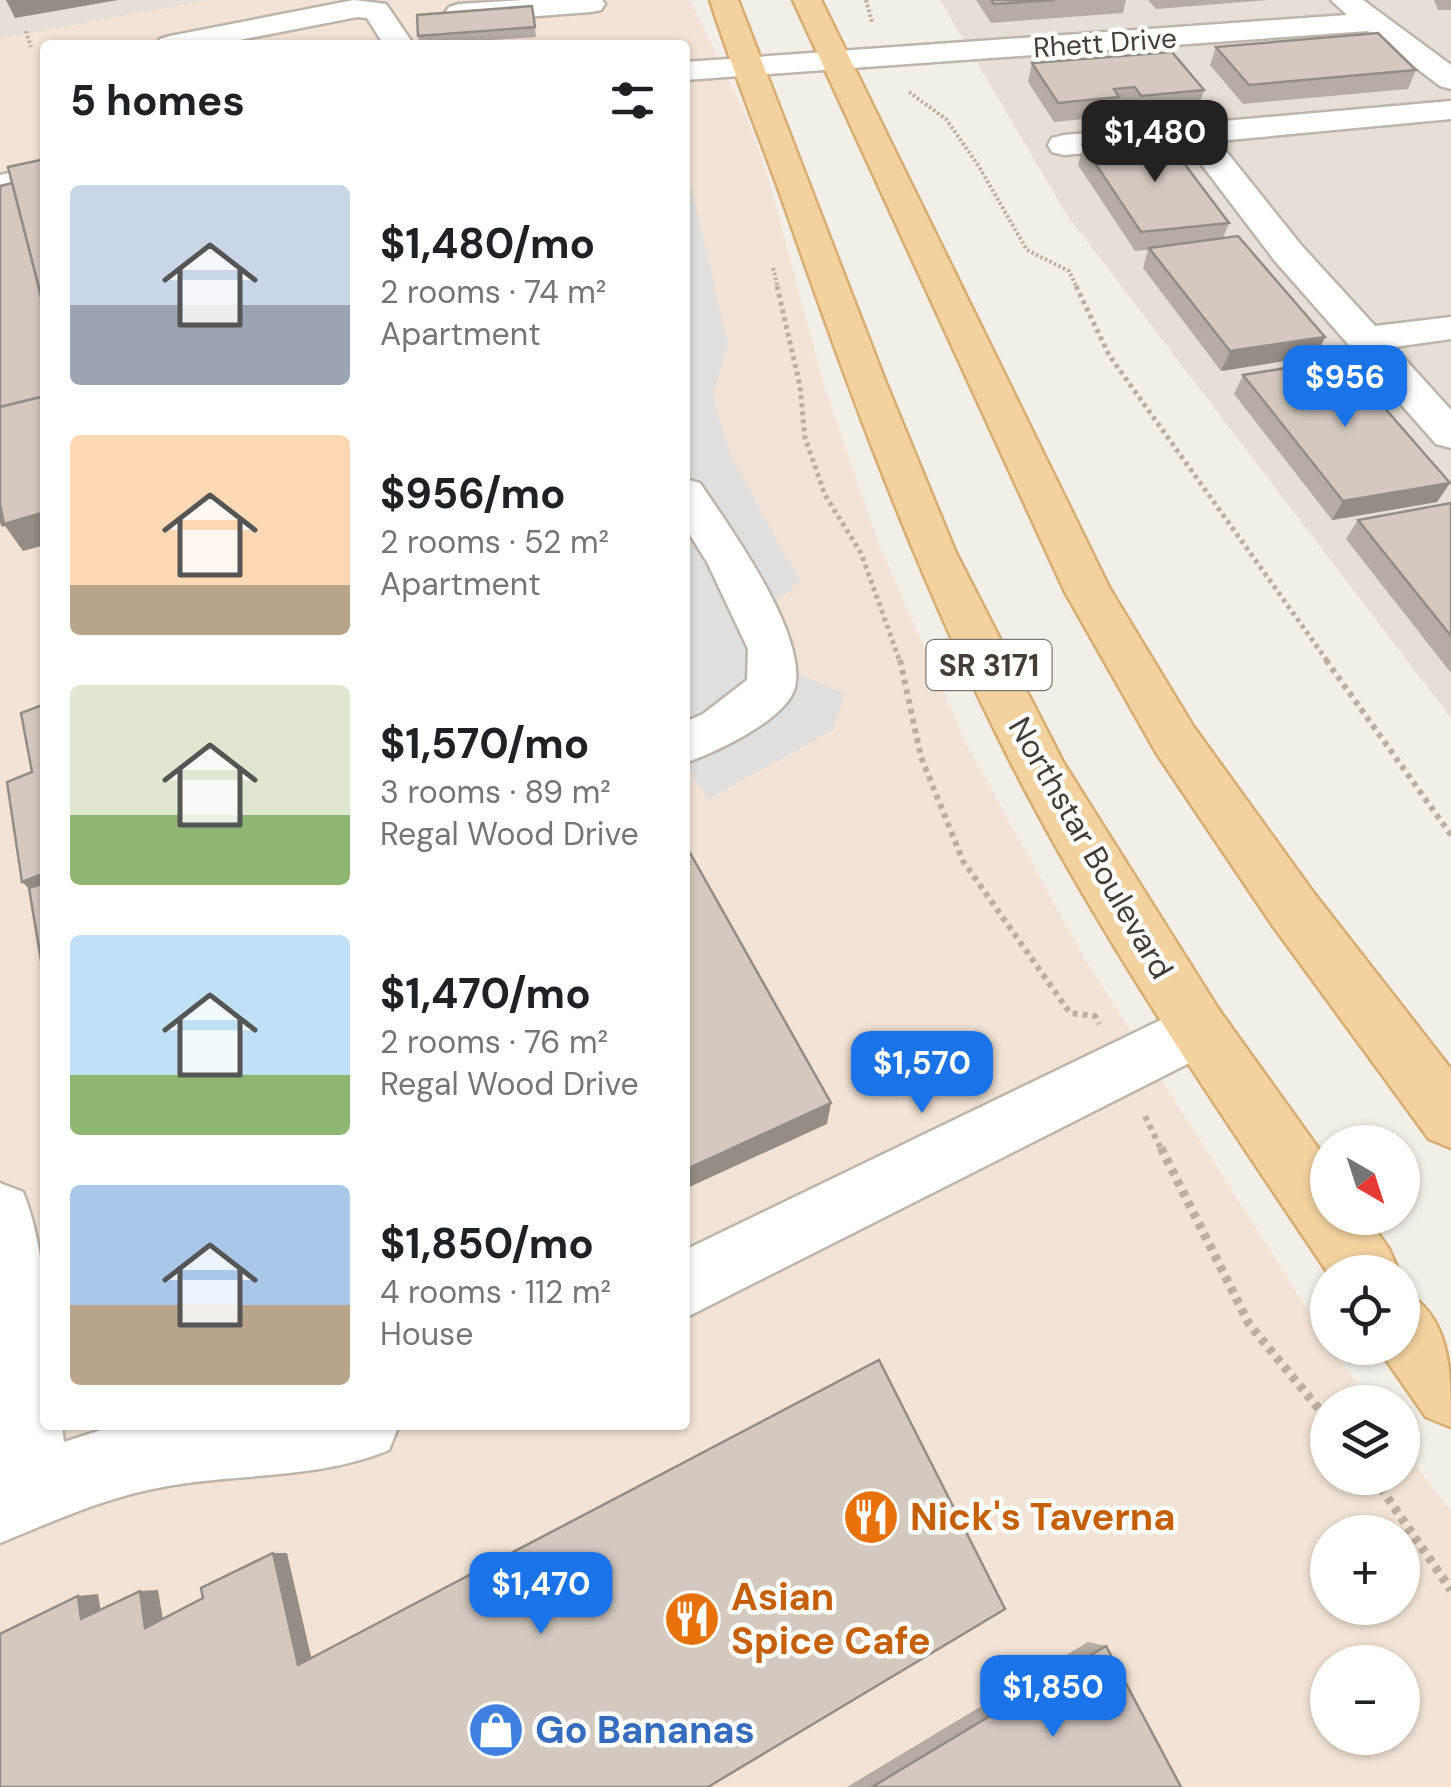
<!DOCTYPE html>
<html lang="en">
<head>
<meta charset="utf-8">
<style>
  :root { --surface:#fff; --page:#f6f6f6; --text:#202124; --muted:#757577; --accent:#1a73e8 }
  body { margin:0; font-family:"DM Sans",sans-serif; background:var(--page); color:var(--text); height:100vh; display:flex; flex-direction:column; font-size:38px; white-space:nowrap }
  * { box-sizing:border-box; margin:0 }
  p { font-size:32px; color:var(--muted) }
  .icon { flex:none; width:55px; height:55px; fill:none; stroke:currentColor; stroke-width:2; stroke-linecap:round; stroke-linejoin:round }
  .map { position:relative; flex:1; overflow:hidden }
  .panel { position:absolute; left:40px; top:40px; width:650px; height:1390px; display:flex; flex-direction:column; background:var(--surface); border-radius:10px; box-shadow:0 2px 8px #0004 }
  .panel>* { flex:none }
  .needle { width:65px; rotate:141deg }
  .tools { position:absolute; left:1310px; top:1125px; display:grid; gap:20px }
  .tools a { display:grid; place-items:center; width:110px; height:110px; border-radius:50%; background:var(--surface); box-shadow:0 2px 8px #0004; font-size:50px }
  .price { position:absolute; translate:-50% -85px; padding:0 22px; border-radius:20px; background:var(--accent); color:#fff; font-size:32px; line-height:65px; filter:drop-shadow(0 2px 5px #0008) }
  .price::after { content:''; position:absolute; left:50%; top:60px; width:30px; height:22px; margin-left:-15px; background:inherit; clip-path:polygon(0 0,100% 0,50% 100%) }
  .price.current { background:#222; color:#fff }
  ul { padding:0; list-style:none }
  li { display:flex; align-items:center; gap:30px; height:250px; padding:0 30px }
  li span { display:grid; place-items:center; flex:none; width:280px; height:200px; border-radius:10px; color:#555 }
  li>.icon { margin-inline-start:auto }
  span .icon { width:120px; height:120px; fill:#fffc; stroke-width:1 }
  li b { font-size:42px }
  h2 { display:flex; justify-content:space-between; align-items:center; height:120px; padding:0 30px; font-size:42px }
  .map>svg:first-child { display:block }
  .residential { fill:#e6dfd7 }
  .commercial { fill:#f2e3d6; fill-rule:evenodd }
  .parking { fill:#e1dfdd }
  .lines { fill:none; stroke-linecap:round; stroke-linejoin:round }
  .minor-casing { stroke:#bdb5ac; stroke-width:5 }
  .major-casing { stroke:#d7ad72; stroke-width:5 }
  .path-far3 { stroke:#bdaf9f; stroke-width:4; stroke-dasharray:2.5 2.5; stroke-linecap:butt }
  .path-far2 { stroke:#bdaf9f; stroke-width:5; stroke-dasharray:4 4; stroke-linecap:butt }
  .path-far1 { stroke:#bdaf9f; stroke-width:6; stroke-dasharray:5 5; stroke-linecap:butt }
  .path { stroke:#bdaf9f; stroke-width:9; stroke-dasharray:6 6; stroke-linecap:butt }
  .minor { fill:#fff; fill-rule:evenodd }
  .major { fill:#f4d2a0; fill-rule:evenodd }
  .wall { fill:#b5ada4 }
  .shaded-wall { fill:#948d86 }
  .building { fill:#d3c9bf; stroke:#948d86; stroke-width:2.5 }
  .labels { text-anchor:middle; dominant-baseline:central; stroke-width:9; stroke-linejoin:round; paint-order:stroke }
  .far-street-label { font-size:28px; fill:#453e38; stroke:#fff }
  .shield { fill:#fff; stroke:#7d7874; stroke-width:2.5 }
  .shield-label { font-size:30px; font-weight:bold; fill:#453e38 }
  .street-label { font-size:32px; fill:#453e38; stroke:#fff }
  .near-food-label { font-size:38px; font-weight:bold; fill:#c56008; stroke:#fff; text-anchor:start }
  .near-shop-label { font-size:38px; font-weight:bold; fill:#366cbe; stroke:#fff; text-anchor:start }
</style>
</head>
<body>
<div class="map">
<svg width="1451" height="1787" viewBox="0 0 1451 1787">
  <rect width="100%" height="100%" fill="#f2eee8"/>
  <!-- residential -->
  <g class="residential">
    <polygon points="0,0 211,0 0,39"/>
    <polygon points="940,0 1451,0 1451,718 1067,215"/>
  </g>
  <!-- commercial -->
  <path class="commercial" d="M211,0H690L746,115L768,177L823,382L878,542L966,743L1083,956L1327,1340L1328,1348H1332L1369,1402H1328V1478H1402L1403,1448L1451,1512V1787H0V39ZM45,45H685V1425H45ZM1328,1532H1402V1608H1328ZM1328,1662H1402V1738H1328Z"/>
  <!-- parking -->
  <polygon class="parking" points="685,160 728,343 713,398 731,456 800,582 777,600 801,674 845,694 833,730 707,800 685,760"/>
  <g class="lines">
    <!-- minor casing -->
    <g class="minor-casing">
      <g id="minor">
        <polygon points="354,0 386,4 414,45 384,45 367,18 357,17 214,45 155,45 160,39 170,36"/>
        <polygon points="524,0 602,0 605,4 601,10 591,12 459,22 449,19 445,13 449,7 459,4"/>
        <polygon points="1331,0 1363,0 1451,65 1451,89 1440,86 1368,31 685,80 685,62 1347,15"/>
        <polygon points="1451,101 1451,119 1218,141 1301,245 1375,326 1451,317 1451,339 1394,347 1451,410 1451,448 1436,444 1275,261 1186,144 1064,155 1052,152 1048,145 1052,138 1064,135"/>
        <polygon points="45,165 45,185 0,195 0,175"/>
        <path d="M685,479L700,483C730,528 807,633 795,687C788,719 714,753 685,763V722L703,714L747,680L748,649L707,562L685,527Z"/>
        <polygon points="1198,1002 1219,1010 1228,1029 1219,1048 685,1318 685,1250"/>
        <path d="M0,1183L23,1192C52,1264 45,1349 45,1425H62L64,1442L117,1425H399L389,1450C320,1479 241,1473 168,1486C108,1496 56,1520 0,1543Z"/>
      </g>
    </g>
    <!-- major casing -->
    <g class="major-casing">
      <g id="major">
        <path d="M710,0H738L886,383L956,553L1063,762L1219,1010L1328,1162V1218H1367L1389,1249L1399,1272L1328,1273C1221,1114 1112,955 1023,786C927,602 855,409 787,213C762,142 733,72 710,0Z"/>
        <polygon points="793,0 821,0 1110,589 1193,726 1313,892 1451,1069 1451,1148 1429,1139 1273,926 1157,754 1065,592"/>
        <path d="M1402,1290C1451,1316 1451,1370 1451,1427L1426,1417L1378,1348H1402Z"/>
      </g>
    </g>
    <!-- path-far3 -->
    <g class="path-far3">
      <polyline points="866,0 872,22"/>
      <polyline points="26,31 31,47"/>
      <polyline points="909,92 946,119 978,165 1027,250 1069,271 1077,288"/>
      <polyline points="773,268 778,288"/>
    </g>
    <!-- path-far2 -->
    <g class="path-far2">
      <polyline points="777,286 800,386 805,438 825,495 861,553 900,662"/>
      <polyline points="1076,286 1109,355 1328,662"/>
    </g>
    <!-- path-far1 -->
    <g class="path-far1">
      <polyline points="900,660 921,757 963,861 1070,1013 1095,1016 1099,1024"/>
      <polyline points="1326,660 1451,835"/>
      <polyline points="1145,1116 1162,1151"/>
    </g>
    <!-- path -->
    <g class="path">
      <polyline points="1161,1148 1249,1324 1328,1420"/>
      <polyline points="1374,1478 1451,1590"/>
    </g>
    <!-- minor -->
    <use href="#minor" class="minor"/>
    <!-- major -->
    <use href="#major" class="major"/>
  </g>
  <!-- wall -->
  <g class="wall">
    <polygon points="976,0 1126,0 1123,13 991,23"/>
    <polygon points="1148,0 1268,0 1156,9"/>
    <polygon points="1434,0 1451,0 1451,10 1438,10"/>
    <polygon points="532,6 536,37 419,45 418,36"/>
    <polygon points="1216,47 1416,70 1408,89 1243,104 1210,65"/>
    <polygon points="1032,63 1204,90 1198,109 1136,115 1129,106 1117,107 1114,116 1054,122 1028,82"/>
    <polygon points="1083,145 1229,223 1223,238 1325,337 1316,356 1221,371 1143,268 1148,250 1135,251 1078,165"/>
    <polygon points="1243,375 1450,483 1437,502 1332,520 1234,394"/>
    <polygon points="1451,503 1451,673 1346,539 1358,520"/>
    <polygon points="1088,1642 1106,1646 1181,1787 847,1787"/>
  </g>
  <!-- shaded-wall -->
  <g class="shaded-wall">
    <polygon points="6,0 118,0 15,18"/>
    <polygon points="1325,337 1316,356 1221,371 1230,351"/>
    <polygon points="1450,483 1437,502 1332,520 1343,501"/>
    <polygon points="0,498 45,512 45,545 23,551 5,526 2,527 0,523"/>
    <polygon points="45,873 45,903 22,882"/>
    <polygon points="831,1103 827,1124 685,1189 685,1170"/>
    <polygon points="273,1553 287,1553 312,1661 298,1665"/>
    <polygon points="158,1590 164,1626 145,1628 140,1591"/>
    <polygon points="98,1594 102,1617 81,1619 78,1596"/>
  </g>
  <!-- building -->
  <g class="building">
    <polygon points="991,0 1054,0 994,4"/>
    <polygon points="532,6 535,27 418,36 417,15"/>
    <polygon points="1378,33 1416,70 1249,85 1216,47"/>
    <polygon points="1172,52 1204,90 1141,96 1135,87 1114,89 1119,97 1058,103 1032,63"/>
    <polygon points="1165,138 1229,223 1141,232 1083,145"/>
    <polygon points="45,159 45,312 8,167"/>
    <polygon points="12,183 45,312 45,396 0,407 0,186"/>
    <polygon points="1238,236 1325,337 1230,351 1149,248"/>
    <polygon points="1342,359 1450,483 1343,501 1243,375"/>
    <polygon points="45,396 45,512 4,524 0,504 0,407"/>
    <polygon points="1451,503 1451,636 1358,520"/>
    <polygon points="45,704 45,873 22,882 7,782 32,772 21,713"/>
    <polygon points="685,844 831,1103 685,1170"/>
    <polygon points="45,883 45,984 29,888"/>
    <polygon points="879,1360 1005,1609 708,1787 0,1787 0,1634 78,1596 81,1619 140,1591 145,1628 203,1598 201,1588 273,1553 298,1665"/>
    <polygon points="1106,1646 1181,1787 872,1787"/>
  </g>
  <!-- icons -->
  <defs>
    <g id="restaurant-disc" transform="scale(2.875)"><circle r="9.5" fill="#e8710a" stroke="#fff"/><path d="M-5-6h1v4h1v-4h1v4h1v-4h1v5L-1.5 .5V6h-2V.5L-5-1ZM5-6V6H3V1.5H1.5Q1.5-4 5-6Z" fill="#fff"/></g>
    <g id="shop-disc" transform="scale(2.875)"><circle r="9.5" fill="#3f7fe0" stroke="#fff"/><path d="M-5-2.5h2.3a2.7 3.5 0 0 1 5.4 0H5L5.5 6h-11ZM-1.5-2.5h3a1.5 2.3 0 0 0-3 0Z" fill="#fff"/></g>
  </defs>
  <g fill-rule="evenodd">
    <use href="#restaurant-disc" x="871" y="1517"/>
    <use href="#restaurant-disc" x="692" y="1619"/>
    <use href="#shop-disc" x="496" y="1730"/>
  </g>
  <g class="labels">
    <!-- far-street labels -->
    <g class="far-street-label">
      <text transform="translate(1105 43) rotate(-4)">Rhett Drive</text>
    </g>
    <!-- shield labels -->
    <rect class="shield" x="926.5" y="640" width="125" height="50" rx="8"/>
    <g class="shield-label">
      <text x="989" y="665">SR 3171</text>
    </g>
    <!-- street labels -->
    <g class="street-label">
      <text transform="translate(1091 848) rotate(60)">Northstar Boulevard</text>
    </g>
    <!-- near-food labels -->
    <g class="near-food-label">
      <text x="910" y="1517">Nick's Taverna</text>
      <text x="731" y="1597">Asian<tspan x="731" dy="44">Spice Cafe</tspan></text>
    </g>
    <!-- near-shop labels -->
    <g class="near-shop-label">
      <text x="535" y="1730">Go Bananas</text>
    </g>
  </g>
</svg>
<div class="tools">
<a><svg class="needle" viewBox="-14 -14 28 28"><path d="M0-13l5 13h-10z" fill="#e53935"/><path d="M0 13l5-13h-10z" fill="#757577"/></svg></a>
<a><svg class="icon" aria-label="locate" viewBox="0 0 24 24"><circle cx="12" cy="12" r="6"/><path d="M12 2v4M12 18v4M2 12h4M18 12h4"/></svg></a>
<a><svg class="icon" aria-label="layers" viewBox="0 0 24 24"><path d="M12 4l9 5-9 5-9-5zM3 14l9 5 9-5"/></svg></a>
<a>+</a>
<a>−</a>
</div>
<b class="price current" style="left:1155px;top:185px">$1,480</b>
<b class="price" style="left:1345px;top:430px">$956</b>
<b class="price" style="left:922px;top:1116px">$1,570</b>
<b class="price" style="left:541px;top:1637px">$1,470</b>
<b class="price" style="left:1053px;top:1740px">$1,850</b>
<section class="panel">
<h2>5 homes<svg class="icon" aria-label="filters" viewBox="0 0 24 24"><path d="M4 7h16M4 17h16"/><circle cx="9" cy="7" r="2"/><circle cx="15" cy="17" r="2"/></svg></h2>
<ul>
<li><span style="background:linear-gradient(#c9d6e8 60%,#9aa5b1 0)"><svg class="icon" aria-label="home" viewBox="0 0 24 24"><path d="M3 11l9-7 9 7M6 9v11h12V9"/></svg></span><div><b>$1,480/mo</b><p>2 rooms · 74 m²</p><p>Apartment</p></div></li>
<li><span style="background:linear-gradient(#ffd9b3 75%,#b9a48a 0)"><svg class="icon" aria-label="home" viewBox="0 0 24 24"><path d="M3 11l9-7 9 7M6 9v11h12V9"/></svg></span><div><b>$956/mo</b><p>2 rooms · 52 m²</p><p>Apartment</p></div></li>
<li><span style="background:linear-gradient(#dfe7d0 65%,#8fb573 0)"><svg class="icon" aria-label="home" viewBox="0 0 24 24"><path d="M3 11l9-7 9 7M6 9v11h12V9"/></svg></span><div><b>$1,570/mo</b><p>3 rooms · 89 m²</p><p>Regal Wood Drive</p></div></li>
<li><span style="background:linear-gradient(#bfe0f5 70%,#8fb573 0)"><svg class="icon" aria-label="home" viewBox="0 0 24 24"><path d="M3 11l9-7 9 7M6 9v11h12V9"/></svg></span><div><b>$1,470/mo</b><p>2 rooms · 76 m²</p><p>Regal Wood Drive</p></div></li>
<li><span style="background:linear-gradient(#a9c7e8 60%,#b9a48a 0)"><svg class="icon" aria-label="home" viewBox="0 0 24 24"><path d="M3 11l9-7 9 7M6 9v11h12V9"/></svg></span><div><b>$1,850/mo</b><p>4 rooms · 112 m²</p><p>House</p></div></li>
</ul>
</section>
</div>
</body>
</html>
